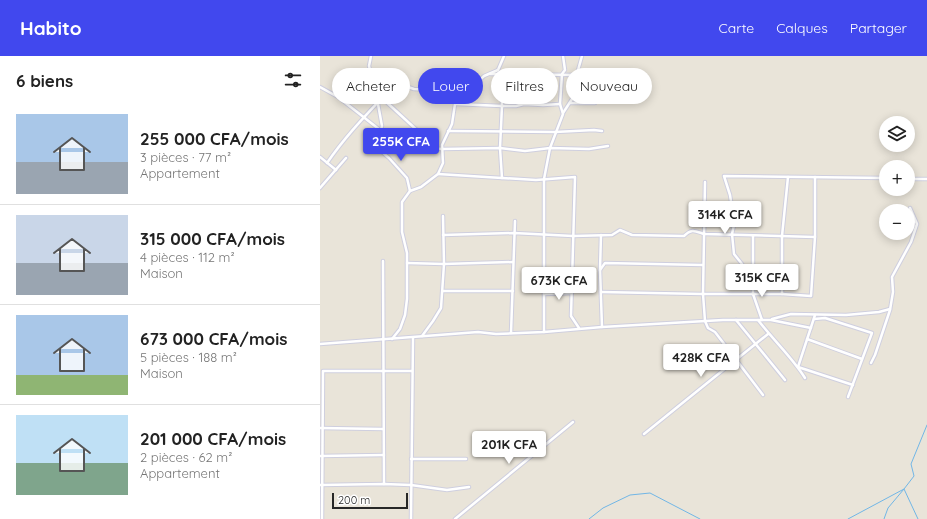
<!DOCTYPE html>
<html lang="fr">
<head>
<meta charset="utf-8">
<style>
  :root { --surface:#fff; --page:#f2f2f2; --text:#222; --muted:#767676; --line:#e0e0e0; --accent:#4148ee }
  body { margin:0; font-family:Quicksand,sans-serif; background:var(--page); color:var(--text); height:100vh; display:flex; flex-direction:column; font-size:15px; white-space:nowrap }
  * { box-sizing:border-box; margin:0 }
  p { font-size:13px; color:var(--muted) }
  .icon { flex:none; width:22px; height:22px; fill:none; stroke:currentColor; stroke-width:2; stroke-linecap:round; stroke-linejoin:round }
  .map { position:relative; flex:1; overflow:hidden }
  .drawer { display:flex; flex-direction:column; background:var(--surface); width:320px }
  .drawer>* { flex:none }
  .hud { position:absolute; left:12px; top:12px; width:380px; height:36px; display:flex; gap:8px }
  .buttons { position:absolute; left:559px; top:60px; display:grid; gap:8px }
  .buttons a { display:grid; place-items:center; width:36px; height:36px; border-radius:50%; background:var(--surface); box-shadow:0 2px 10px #0003; font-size:20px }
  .scale { position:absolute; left:12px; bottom:10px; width:76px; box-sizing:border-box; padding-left:4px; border:2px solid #272727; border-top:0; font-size:11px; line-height:14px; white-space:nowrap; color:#272727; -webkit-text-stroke:3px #fff; paint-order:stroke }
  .price { position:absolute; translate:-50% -34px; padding:0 9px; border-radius:4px; background:#fff; color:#222; font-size:13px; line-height:26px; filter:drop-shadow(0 1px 2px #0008) }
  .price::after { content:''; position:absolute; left:50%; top:24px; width:12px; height:9px; margin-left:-6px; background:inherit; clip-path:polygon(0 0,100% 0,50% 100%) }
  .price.active { background:var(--accent); color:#fff }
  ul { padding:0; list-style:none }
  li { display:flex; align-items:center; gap:12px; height:100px; padding:0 16px }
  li+li { border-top:1px solid var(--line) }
  li span { display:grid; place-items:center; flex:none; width:112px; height:80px; border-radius:0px; color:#555 }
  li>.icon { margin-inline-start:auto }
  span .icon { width:48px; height:48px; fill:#fffc; stroke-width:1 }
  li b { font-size:17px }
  h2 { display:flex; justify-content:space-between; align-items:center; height:48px; padding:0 16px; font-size:17px }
  .chip { padding:0 14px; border-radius:18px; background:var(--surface); box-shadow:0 2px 10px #0003; font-size:14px; line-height:36px }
  .chip.active { background:var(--accent); color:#fff }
  header { display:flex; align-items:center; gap:24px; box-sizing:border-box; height:56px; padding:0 20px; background:var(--accent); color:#fff }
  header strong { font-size:19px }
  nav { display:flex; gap:22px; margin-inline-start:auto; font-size:14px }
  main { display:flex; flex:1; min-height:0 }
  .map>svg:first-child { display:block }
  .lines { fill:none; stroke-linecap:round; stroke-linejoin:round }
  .stream { stroke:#71b6e6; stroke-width:1 }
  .street-casing { stroke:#cfcfdf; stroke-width:4.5 }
  .street { stroke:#fff; stroke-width:2.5 }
</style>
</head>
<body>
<header>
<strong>Habito</strong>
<nav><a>Carte</a><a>Calques</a><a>Partager</a></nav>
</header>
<main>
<section class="drawer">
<h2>6 biens<svg class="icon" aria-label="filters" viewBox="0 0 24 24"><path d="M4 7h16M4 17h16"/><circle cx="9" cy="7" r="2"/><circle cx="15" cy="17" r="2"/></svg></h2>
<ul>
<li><span style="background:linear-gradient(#a9c7e8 60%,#9aa5b1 0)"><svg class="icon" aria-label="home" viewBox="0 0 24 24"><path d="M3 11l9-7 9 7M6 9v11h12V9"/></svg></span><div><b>255 000 CFA/mois</b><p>3 pièces · 77 m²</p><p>Appartement</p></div></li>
<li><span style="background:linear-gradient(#c9d6e8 60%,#9aa5b1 0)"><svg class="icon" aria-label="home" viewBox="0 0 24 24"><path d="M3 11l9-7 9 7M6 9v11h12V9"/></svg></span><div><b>315 000 CFA/mois</b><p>4 pièces · 112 m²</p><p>Maison</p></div></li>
<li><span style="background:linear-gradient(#a9c7e8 75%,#8fb573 0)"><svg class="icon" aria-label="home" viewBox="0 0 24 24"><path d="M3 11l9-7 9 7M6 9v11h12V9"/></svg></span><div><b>673 000 CFA/mois</b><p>5 pièces · 188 m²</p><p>Maison</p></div></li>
<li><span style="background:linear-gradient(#bfe0f5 60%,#7fa58c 0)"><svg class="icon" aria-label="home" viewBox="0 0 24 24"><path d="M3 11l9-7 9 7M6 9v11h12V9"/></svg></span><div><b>201 000 CFA/mois</b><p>2 pièces · 62 m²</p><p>Appartement</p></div></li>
</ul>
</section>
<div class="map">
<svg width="607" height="463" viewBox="0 0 607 463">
  <rect width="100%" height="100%" fill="#e9e4d9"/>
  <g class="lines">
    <!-- stream -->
    <g class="stream">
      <polyline points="269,463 283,452 310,439 330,437 380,463"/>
      <polyline points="528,463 584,433 594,420 591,408 607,369"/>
      <polyline points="564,463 568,452 584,433 598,463"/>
    </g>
    <!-- street casing -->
    <g class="street-casing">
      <g id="street">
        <polyline points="51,0 49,10 56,37 62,70 60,78 53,88 69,102 87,122 90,135"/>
        <polyline points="170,18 256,19"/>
        <polyline points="181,18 182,50 180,92 182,122"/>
        <polyline points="0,31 18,41 74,85 85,90 122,93 180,92 205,95 230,92 269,93 288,90"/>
        <polyline points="62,42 100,77"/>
        <polyline points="250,47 275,47"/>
        <polyline points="136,48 182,50 196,50 204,48 223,49 240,48"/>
        <polyline points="243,57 254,40 255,25 262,0"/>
        <polyline points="128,75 235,76 274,74 282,75"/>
        <polyline points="0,101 16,114"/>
        <path d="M7,107C27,78 49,56 73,30L79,28L94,33L147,36"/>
        <polyline points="118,118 216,124 255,121 251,260 259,272"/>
        <polyline points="588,123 607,123"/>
        <polyline points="385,126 383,238 385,265 388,272 395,276 443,339"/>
        <polyline points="0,132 26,102"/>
        <path d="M123,179L194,177L253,180L292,179L300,174L312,179L364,180C372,172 375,175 384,178L495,181"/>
        <polyline points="281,179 280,214 282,271"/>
        <polyline points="433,180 433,238 442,264"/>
        <polyline points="63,205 64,428"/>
        <polyline points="87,207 124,208 193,206"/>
        <polyline points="280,214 285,207 383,209"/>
        <polyline points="434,222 426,216 422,208 414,198 412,178 414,169 413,158 410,139 404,120 566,122"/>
        <polyline points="123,235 193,235"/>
        <polyline points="281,236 383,238 462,238 491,240 495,181 495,121"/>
        <polyline points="224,238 252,237"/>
        <polyline points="462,238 462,180 468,121"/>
        <polyline points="495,259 478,311 533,329"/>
        <polyline points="452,263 471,258 526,259 559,256 570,253"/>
        <polyline points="494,263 505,262 552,277 528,341"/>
        <polyline points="416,264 465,324"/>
        <path d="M438,264C453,284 472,301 485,322"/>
        <polyline points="224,276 224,123 230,92 243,58 240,48 242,18 245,14 243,0"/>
        <polyline points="191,277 195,165"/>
        <polyline points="102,280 113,265 121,252 124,208 123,160"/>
        <polyline points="72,283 80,273 85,259 87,243 87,197 82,176 82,146 90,135 101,131 118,118 123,107 122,89 132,68 135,48 164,20 178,14 184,0"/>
        <polyline points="487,283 542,303"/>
        <polyline points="0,288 158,276 176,278 224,276 282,271 403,264 451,264 491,272"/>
        <polyline points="551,307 555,299 570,254 573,236 572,221 591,186 597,168 590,152"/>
        <polyline points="0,372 63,373"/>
        <polyline points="324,378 448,278"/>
        <polyline points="0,400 64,399"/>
        <polyline points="91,403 146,403"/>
        <polyline points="0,429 64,428 91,429 127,434 149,431"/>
        <polyline points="2,463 3,315 92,315"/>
        <polyline points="91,463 93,282"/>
        <polyline points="135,463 253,366"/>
      </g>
    </g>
    <!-- street -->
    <use href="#street" class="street"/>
  </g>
</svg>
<div class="buttons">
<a><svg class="icon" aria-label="layers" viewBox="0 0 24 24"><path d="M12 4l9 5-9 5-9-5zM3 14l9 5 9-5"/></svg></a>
<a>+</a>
<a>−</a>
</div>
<div class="scale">200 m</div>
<b class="price active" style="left:81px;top:106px">255K CFA</b>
<b class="price" style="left:405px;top:179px">314K CFA</b>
<b class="price" style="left:442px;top:242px">315K CFA</b>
<b class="price" style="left:239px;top:245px">673K CFA</b>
<b class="price" style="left:381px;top:322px">428K CFA</b>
<b class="price" style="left:189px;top:409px">201K CFA</b>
<div class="hud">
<a class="chip">Acheter</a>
<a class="chip active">Louer</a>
<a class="chip">Filtres</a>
<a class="chip">Nouveau</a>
</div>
</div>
</main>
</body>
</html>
